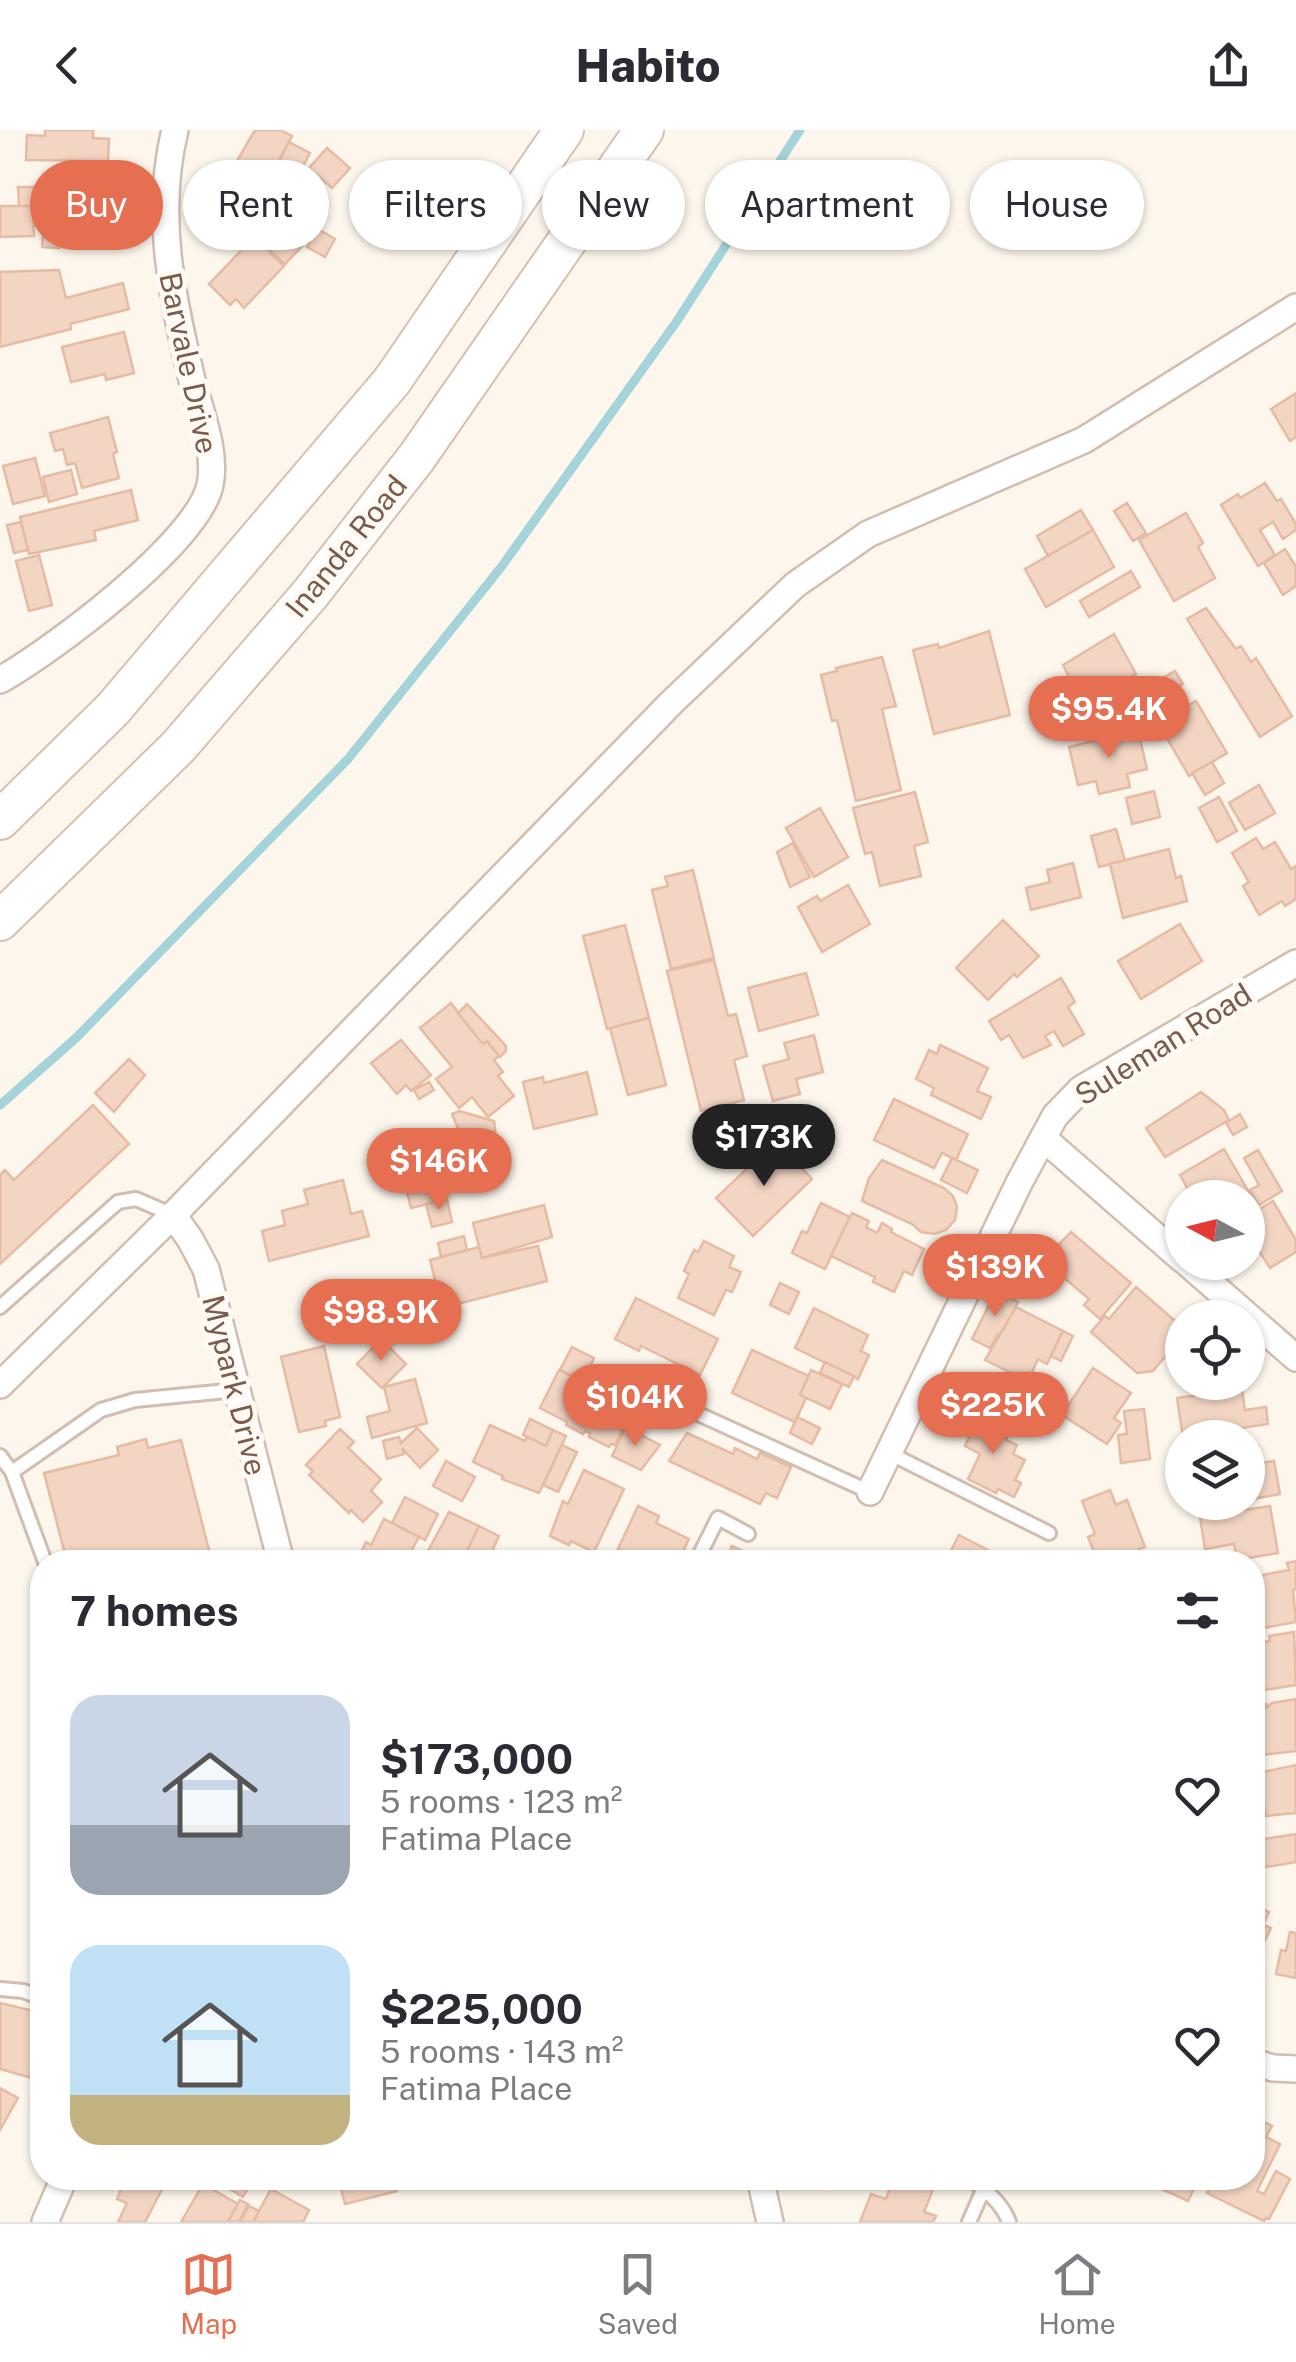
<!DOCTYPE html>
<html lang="en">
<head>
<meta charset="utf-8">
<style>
  :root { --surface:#fff; --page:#f2f2f3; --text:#2b2b33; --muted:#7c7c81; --line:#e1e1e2; --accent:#e76f51 }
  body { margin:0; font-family:"Public Sans",sans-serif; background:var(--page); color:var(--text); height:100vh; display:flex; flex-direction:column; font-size:38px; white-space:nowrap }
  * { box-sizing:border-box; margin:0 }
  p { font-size:32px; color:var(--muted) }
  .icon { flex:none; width:55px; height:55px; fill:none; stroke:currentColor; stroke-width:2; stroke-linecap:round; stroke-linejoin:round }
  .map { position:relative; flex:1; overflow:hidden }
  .panel { position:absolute; left:30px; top:1420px; width:1235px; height:640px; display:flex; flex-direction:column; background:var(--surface); border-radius:40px; box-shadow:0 2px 8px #0004 }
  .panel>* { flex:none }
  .guide { position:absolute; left:30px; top:30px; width:1238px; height:90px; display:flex; gap:20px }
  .needle { width:65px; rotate:277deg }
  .fabs { position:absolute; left:1165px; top:1050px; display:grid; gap:20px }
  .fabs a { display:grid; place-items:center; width:100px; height:100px; border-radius:50%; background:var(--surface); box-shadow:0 2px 8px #0004; font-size:50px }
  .price { position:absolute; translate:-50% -85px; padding:0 22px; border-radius:35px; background:var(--accent); color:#fff; font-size:32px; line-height:65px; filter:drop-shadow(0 2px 5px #0008) }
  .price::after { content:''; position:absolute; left:50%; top:60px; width:30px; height:22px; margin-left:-15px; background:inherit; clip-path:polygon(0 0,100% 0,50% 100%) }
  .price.on { background:#222; color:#fff }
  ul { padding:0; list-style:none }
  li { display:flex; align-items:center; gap:30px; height:250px; padding:0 40px }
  li span { display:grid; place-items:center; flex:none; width:280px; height:200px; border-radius:30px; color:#555 }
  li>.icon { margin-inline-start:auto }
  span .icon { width:120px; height:120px; fill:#fffc; stroke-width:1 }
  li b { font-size:42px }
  h2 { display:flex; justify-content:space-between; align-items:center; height:120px; padding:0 40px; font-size:42px }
  .pill { padding:0 35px; border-radius:45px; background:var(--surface); box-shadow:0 2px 8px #0004; font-size:35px; line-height:90px }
  .pill.on { background:var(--accent); color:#fff }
  header { display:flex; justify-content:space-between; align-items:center; height:130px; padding:0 40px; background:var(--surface); font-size:45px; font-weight:800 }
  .tab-bar { display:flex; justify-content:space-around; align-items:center; height:140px; border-top:2px solid var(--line); background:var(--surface); font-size:28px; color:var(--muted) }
  .tab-bar a { display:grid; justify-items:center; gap:5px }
  .tab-bar .on { color:var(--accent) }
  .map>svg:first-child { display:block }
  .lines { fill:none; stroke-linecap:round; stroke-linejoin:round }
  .stream { stroke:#a5d3da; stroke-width:9 }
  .building { fill:#f3d5c3; stroke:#e6bba3; stroke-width:2.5 }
  .lane-casing { stroke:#d1beb0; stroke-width:18 }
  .street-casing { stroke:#d1beb0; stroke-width:30 }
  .secondary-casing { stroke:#d6c0b0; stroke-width:42 }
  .lane { stroke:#fff; stroke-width:12 }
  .street { stroke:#fff; stroke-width:25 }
  .secondary { stroke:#fff; stroke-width:38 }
  .labels { text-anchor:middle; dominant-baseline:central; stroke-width:10; stroke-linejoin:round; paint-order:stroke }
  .street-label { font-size:30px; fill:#7a5c4d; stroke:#fffaf3 }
</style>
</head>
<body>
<header><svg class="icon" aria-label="back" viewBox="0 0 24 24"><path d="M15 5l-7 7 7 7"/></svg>Habito<svg class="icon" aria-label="share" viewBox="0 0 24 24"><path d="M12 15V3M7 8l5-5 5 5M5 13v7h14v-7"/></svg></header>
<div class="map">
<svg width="1296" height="2092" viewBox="0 0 1296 2092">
  <rect width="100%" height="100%" fill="#fdf6ec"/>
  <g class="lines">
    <!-- stream -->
    <polyline class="stream" points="0,975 76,908 348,629 502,436 677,191 800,0"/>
  </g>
  <!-- building -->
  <g class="building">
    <polygon points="45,0 93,0 93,8 109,9 108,31 26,30 27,5 45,6"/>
    <polygon points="255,0 280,0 292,6 279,31 300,42 285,72 230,43"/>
    <polygon points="289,12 310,23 300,42 279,31"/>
    <polygon points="327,18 350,38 332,58 309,38"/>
    <polygon points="18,57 50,57 49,74 43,75 44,85 33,86 33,76 19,76"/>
    <polygon points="46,59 81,61 81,107 77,106 77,115 59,113 59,118 42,117"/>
    <polygon points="0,76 33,76 34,106 0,107"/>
    <polygon points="279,88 305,113 285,134 259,110"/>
    <polygon points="306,92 335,109 325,127 307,117 310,112 300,106"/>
    <polygon points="254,107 284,136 244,178 236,169 230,175 209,154"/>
    <polygon points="59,140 66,168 123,153 129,179 70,194 71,199 0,217 0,142"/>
    <polygon points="124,202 134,243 106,250 105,244 71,252 62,217"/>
    <polygon points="1296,263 1296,307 1290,311 1271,279"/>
    <polygon points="108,287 117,322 113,324 119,348 82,358 75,333 67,335 63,319 55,321 50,303"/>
    <polygon points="35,328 45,366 13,374 3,336"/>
    <polygon points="71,340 77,364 49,372 43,347"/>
    <polygon points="1265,353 1277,371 1281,369 1296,394 1296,400 1283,409 1273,392 1260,400 1275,425 1258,436 1221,375 1238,364 1240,368"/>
    <polygon points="131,360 138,390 94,401 96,410 29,424 20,387"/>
    <polygon points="1127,373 1146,403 1133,411 1114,381"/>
    <polygon points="1081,380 1093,400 1048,426 1037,406"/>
    <polygon points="1186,383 1203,413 1198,417 1215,448 1174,471 1139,410"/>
    <polygon points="21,392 28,420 14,423 7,395"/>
    <polygon points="1093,400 1114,437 1046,477 1025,439"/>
    <polygon points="1285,419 1296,437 1296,456 1283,465 1264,433"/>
    <polygon points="39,425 52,475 29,481 16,431"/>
    <polygon points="1131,441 1140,457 1089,487 1080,471"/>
    <polygon points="1206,478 1236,519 1241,516 1251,532 1256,528 1292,586 1260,607 1187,489"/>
    <polygon points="989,501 1010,585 934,604 913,520 938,514 939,518"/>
    <polygon points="1114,504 1136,544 1080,576 1067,553 1071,551 1063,535"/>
    <polygon points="882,527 896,576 882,579 901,660 856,671 837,590 832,591 821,545 837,541 836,538"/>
    <polygon points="1175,541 1183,554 1174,560 1182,574 1157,588 1141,561"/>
    <polygon points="1061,553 1079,578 1064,589 1046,563"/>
    <polygon points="1196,571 1227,623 1189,646 1158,593"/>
    <polygon points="1138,600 1147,639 1127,644 1130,657 1099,664 1096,651 1078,655 1069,617"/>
    <polygon points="1212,632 1224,653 1205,665 1192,643"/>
    <polygon points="1259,655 1275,683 1245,700 1229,673"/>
    <polygon points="1154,661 1160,687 1132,694 1126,668"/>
    <polygon points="915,662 928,712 914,716 921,746 880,756 872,722 865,724 853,678"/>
    <polygon points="1219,667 1237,701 1217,712 1199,678"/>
    <polygon points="820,678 848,727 814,747 786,698"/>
    <polygon points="1116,699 1125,731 1099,737 1091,706"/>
    <polygon points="1256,708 1263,719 1275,712 1291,739 1296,736 1296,769 1285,776 1282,771 1259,785 1243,756 1249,752 1232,723"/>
    <polygon points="793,713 810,747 790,757 777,722"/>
    <polygon points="1169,719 1176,748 1181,746 1187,771 1123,788 1110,734"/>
    <polygon points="1073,733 1081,767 1031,780 1026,758 1050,752 1047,740"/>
    <polygon points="693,740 714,828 671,839 652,760 668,756 665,747"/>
    <polygon points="848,755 870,794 822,822 798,777 817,766 820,771"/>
    <polygon points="1003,790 1039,826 1017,847 1014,844 988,870 956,838"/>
    <polygon points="1180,794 1202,831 1141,869 1118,831"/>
    <polygon points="625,795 649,888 607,899 583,806"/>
    <polygon points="714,830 728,886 736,884 747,926 734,930 744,970 701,981 667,841"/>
    <polygon points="806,843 818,885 759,901 748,858"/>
    <polygon points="1061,848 1075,872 1068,877 1084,904 1063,916 1054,901 1045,906 1051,915 1023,928 1009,905 1001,910 989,891"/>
    <polygon points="451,873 483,914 487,911 499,926 494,930 503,942 498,946 514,966 488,987 472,967 459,978 436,949 452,937 420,898"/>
    <polygon points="467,874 506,916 506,921 500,927 487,911 483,914 458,883"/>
    <polygon points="649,888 666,955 628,965 610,898"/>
    <polygon points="814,905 823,942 796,949 800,964 773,971 763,936 789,929 784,913"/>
    <polygon points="401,910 431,945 411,961 406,955 397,964 371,933"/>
    <polygon points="940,915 988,938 977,961 991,967 981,989 931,965 934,958 916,949 929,920 937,924"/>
    <polygon points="129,929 145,945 114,982 95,963"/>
    <polygon points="587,942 597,984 534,999 523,952 543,947 544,953"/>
    <polygon points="429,952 434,960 419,969 414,960"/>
    <polygon points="1201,962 1224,980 1229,990 1165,1027 1146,998"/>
    <polygon points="894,969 968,1004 956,1030 942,1023 934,1038 874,1010"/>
    <polygon points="93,975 129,1014 0,1134 0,1045 5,1040 14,1050"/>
    <polygon points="459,981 494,991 500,1039 478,1046 452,984"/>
    <polygon points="1240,984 1247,997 1233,1005 1226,993"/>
    <polygon points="428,1007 445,1070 411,1078 395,1016"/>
    <polygon points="776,1011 812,1049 753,1106 716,1068"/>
    <polygon points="1224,1019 1251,1066 1200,1068 1195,1059 1190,1063 1180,1045"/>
    <polygon points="1258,1020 1282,1061 1259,1075 1250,1060 1259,1055 1244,1028"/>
    <polygon points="952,1028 978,1040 967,1063 941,1050"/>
    <polygon points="882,1030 944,1058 953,1066 957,1077 955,1090 946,1100 934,1104 921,1102 912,1094 862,1071 869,1048"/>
    <polygon points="343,1050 351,1084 362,1081 369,1106 269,1131 262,1101 285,1095 282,1081 308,1074 304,1060"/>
    <polygon points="447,1069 452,1092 432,1097 426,1074"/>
    <polygon points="1273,1071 1296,1110 1296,1122 1270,1138 1248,1104 1248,1086"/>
    <polygon points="821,1073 850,1087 825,1139 792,1123 802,1101 807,1103"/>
    <polygon points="544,1075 552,1107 482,1128 473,1093"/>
    <polygon points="852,1083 869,1091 866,1097 877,1103 882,1093 892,1099 891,1102 924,1119 912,1145 904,1141 894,1162 873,1152 875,1147 831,1126"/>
    <polygon points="1071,1102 1131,1153 1100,1189 1084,1175 1089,1169 1061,1145 1049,1160 1041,1152 1048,1144 1045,1141 1050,1135 1044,1130"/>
    <polygon points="464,1106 467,1120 441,1127 438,1113"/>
    <polygon points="704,1111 734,1126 729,1137 741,1142 732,1162 726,1160 714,1185 678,1168 689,1144 684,1141 694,1120 698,1122"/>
    <polygon points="538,1116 547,1151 442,1178 430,1130 479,1117 482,1128"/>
    <polygon points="780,1153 799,1162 789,1184 770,1175"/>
    <polygon points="1136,1157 1182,1197 1182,1207 1153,1241 1137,1243 1091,1202 1105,1186 1109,1189"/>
    <polygon points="996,1161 1018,1172 1002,1206 998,1204 990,1218 972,1209"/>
    <polygon points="636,1168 718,1209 700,1245 641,1216 639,1221 615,1209"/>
    <polygon points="1016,1177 1063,1201 1047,1234 1038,1229 1028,1251 985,1230"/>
    <polygon points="814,1178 868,1205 861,1221 869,1225 858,1249 795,1218"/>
    <polygon points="1063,1201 1073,1206 1061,1231 1051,1226"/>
    <polygon points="381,1209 406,1234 382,1258 357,1234"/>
    <polygon points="324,1216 340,1287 325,1291 326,1296 299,1302 281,1227"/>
    <polygon points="572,1217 594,1228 583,1252 560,1240"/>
    <polygon points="752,1220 809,1246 800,1265 806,1268 795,1292 732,1263"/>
    <polygon points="825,1232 854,1246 849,1257 820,1243"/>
    <polygon points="1093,1238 1131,1263 1114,1288 1121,1293 1107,1314 1062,1285"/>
    <polygon points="559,1240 594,1257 599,1248 634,1265 630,1275 634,1277 615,1315 611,1314 609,1317 589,1307 590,1303 585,1301 583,1304 566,1295 567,1292 540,1278"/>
    <polygon points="811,1240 842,1254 830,1279 800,1265"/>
    <polygon points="415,1249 427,1293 372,1308 367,1287 390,1281 384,1257"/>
    <polygon points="1046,1249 1060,1256 1044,1289 1021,1278 1029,1262 1037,1266"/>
    <polygon points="1242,1259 1245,1280 1266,1277 1268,1294 1183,1307 1177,1268"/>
    <polygon points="1144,1279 1150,1329 1121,1333 1118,1305 1127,1304 1124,1281"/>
    <polygon points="966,1284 1008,1305 1006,1310 1017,1315 1013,1324 1025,1330 1015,1350 1021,1353 1014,1367 998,1359 996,1363 968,1349 980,1324 965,1316 971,1303 959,1298"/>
    <polygon points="797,1287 820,1298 812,1314 790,1303"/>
    <polygon points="530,1289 553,1300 546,1316 523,1305"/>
    <polygon points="490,1295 525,1311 527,1307 546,1316 553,1300 566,1306 539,1363 502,1349 503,1346 473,1332"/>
    <polygon points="626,1297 660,1315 641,1340 612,1326"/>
    <polygon points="417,1298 438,1320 420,1338 402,1318 404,1324 387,1329 383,1311 399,1307 401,1313"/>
    <polygon points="340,1299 354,1312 348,1318 381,1349 371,1361 382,1372 363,1392 351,1380 349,1383 309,1345 313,1341 306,1335"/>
    <polygon points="687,1303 733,1324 735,1318 757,1329 760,1323 791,1337 777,1368 766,1363 760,1374 669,1331"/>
    <polygon points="146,1309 148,1318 181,1310 212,1432 67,1432 44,1343 119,1325 117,1317"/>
    <polygon points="562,1315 577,1322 558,1362 543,1355"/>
    <polygon points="1258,1316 1261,1333 1274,1331 1280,1364 1248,1370 1248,1318"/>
    <polygon points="446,1331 475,1347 462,1371 433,1356"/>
    <polygon points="584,1340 624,1359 594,1422 571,1411 569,1415 550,1406 563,1371 568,1374"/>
    <polygon points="1110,1360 1116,1375 1127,1370 1145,1417 1139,1419 1144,1432 1098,1432 1088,1407 1095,1404 1082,1371"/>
    <polygon points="405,1367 438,1384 425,1410 392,1393"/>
    <polygon points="638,1376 659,1386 656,1393 689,1409 678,1432 645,1432 618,1419"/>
    <polygon points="1270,1376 1278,1423 1237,1430 1234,1414 1205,1419 1200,1387"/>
    <polygon points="449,1382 479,1396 467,1421 474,1424 470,1432 432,1432 435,1425 428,1421"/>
    <polygon points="384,1389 419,1407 405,1432 356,1432 366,1412 371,1415"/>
    <polygon points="479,1396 499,1406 487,1432 470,1432 474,1424 467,1421"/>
    <polygon points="959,1405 1011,1432 938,1432 940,1430 945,1432"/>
    <polygon points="732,1416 766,1432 706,1432 710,1425 725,1432"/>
    <polygon points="1296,1431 1296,1459 1293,1460 1296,1492 1252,1500 1252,1447 1289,1440 1287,1433"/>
    <polygon points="1294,1502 1296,1555 1252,1562 1252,1514 1270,1511 1269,1506"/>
    <polygon points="1296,1569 1296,1621 1252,1626 1252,1576 1266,1574 1266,1578 1272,1573"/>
    <polygon points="1296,1635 1296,1683 1266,1686 1258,1643"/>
    <polygon points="1296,1704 1296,1732 1255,1739 1252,1711"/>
    <polygon points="1252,1774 1269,1782 1263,1795 1271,1798 1252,1838"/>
    <polygon points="1290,1802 1296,1803 1296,1848 1276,1844 1281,1820 1286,1821"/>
    <polygon points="0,1873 42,1883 42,1951 0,1939"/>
    <polygon points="0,1958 18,1968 0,2000"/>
    <polygon points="1252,1986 1272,1996 1266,2007 1280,2014 1257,2061 1264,2064 1276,2041 1290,2049 1269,2089 1266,2088 1264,2091 1207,2063 1215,2048 1252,2048"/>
    <polygon points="114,2048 168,2048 145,2092 118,2092 127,2073 117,2069 121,2059 110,2054"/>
    <polygon points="223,2048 254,2048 243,2067 220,2053"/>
    <polygon points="345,2048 394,2048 397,2061 345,2074 339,2051"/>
    <polygon points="829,2048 853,2048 854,2056 830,2059"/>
    <polygon points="907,2048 934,2057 924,2082 936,2086 933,2092 860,2092 871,2064 886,2069 893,2049 905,2054"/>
    <polygon points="1144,2048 1199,2048 1188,2071 1142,2050"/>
    <polygon points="203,2054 238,2074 228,2092 181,2092"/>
    <polygon points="271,2059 309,2080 303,2092 253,2092"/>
    <polygon points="240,2070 248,2074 239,2092 228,2092"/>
    <polygon points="249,2076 259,2081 253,2092 240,2092"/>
  </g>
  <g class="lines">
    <!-- lane casing -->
    <g class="lane-casing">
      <g id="lane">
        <polyline points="0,1177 118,1072 136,1069 173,1085"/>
        <polyline points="694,1282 870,1362"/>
        <polyline points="889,1323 1049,1403"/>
        <polyline points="0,1326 12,1342 45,1432"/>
        <polyline points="12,1342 101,1280 135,1270 237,1260"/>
        <polyline points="696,1432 718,1388 748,1404"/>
        <polyline points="0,1859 23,1861 42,1868"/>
        <path d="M969,2048C985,2059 1003,2074 1009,2092"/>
        <polyline points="969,2092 984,2058"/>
      </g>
    </g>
    <!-- street casing -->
    <g class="street-casing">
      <g id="street">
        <path d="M0,550C52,521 198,412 210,355C217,322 200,281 192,250C172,166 154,85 175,0"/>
        <polyline points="1043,1008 1182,1129"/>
        <polyline points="173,1085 190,1109 206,1139 281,1432"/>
        <polyline points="1186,1132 1296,1228"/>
        <polyline points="0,1255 173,1085 671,573 795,455 868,404 1084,310 1296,177"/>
        <polyline points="870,1362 1019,1053 1055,986 1081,959 1296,833"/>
        <polyline points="1252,1932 1273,1938 1296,1939"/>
        <polyline points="760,2048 770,2092"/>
        <polyline points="45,2092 64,2048"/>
      </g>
    </g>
    <!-- secondary casing -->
    <g class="secondary-casing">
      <g id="secondary">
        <polyline points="0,690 113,579 392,251 564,0"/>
        <polyline points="0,791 178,617 311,463 417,327 644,0"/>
      </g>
    </g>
    <!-- lane -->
    <use href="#lane" class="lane"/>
    <!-- street -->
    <use href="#street" class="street"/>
    <!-- secondary -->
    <use href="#secondary" class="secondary"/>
  </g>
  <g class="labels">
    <!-- street labels -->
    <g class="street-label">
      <text transform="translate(189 233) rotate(78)">Barvale Drive</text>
      <text transform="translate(346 416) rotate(-51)">Inanda Road</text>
      <text transform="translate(1163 914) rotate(-32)">Suleman Road</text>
      <text transform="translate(235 1255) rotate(76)">Mypark Drive</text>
    </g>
  </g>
</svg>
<div class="fabs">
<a><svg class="needle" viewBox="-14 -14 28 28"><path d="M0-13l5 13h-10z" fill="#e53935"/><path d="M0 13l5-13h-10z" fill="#7c7c81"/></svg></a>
<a><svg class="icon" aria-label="locate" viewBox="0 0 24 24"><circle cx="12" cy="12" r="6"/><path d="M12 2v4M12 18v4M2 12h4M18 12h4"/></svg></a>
<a><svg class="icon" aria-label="layers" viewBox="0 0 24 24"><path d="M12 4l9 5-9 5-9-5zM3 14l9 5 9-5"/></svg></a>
</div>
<b class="price" style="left:1109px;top:631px">$95.4K</b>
<b class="price on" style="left:764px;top:1059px">$173K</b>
<b class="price" style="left:439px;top:1083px">$146K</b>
<b class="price" style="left:995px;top:1189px">$139K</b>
<b class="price" style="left:381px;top:1234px">$98.9K</b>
<b class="price" style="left:635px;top:1319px">$104K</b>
<b class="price" style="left:993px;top:1327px">$225K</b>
<div class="guide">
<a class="pill on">Buy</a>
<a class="pill">Rent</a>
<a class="pill">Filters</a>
<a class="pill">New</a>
<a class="pill">Apartment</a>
<a class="pill">House</a>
</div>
<section class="panel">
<h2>7 homes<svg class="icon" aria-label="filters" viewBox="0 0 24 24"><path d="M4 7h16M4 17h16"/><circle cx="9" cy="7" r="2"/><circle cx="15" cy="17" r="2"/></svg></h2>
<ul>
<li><span style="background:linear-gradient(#c9d6e8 65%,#9aa5b1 0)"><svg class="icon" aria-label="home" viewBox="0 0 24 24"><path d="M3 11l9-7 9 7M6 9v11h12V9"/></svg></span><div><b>$173,000</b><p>5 rooms · 123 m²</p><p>Fatima Place</p></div><svg class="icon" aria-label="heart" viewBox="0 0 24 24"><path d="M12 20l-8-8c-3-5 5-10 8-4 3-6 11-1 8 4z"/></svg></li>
<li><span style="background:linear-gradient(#bfe0f5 75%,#c2b280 0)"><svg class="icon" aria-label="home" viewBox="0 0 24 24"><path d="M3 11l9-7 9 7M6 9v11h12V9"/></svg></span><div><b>$225,000</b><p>5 rooms · 143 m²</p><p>Fatima Place</p></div><svg class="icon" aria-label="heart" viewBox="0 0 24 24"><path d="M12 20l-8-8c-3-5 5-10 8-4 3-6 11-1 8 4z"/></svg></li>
</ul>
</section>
</div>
<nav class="tab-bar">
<a class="on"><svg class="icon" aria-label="map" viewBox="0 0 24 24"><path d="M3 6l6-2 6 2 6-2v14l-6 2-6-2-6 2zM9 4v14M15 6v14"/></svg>Map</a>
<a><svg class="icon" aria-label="saved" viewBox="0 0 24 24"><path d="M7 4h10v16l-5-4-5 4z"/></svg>Saved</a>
<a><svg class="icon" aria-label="home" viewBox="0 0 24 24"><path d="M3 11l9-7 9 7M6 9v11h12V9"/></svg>Home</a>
</nav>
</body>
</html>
